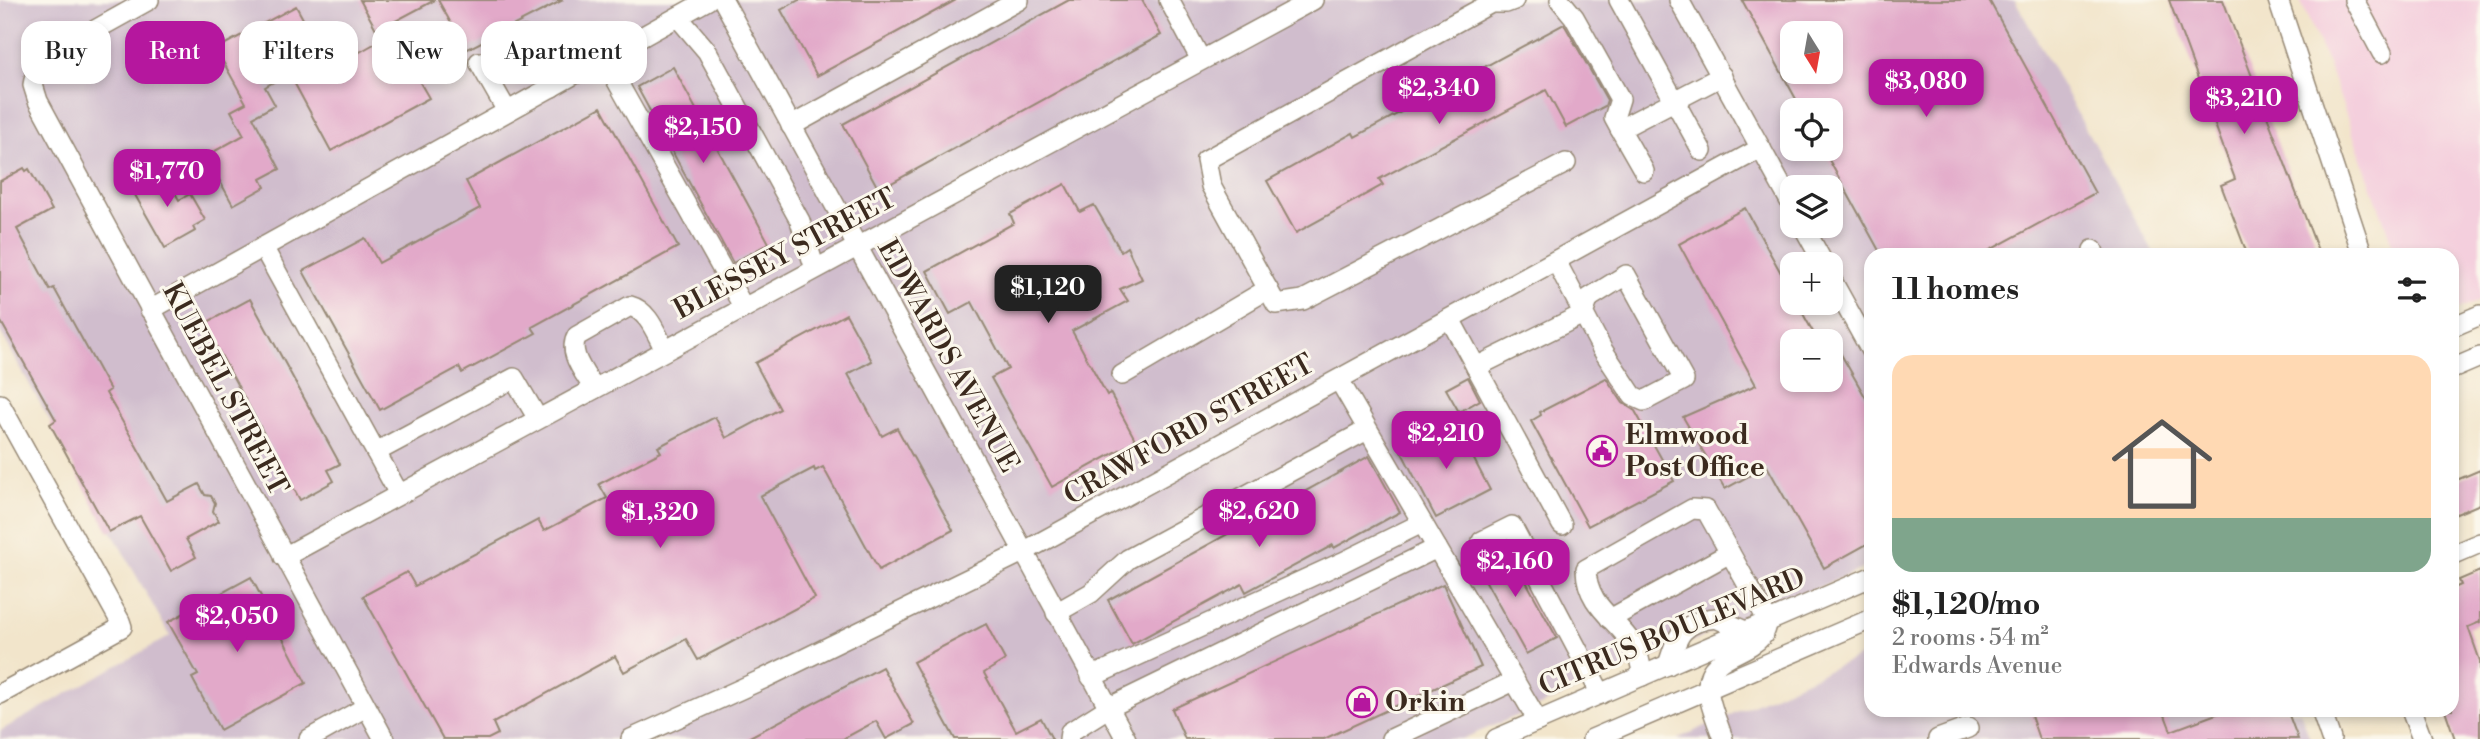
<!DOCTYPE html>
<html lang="en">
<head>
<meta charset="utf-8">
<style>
  :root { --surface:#fff; --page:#f6f6f6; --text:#222; --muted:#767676; --line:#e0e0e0; --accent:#b5179e }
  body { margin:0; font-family:"Libre Bodoni",serif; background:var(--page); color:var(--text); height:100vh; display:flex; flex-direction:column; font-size:26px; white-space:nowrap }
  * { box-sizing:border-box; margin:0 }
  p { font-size:23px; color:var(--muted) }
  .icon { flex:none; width:38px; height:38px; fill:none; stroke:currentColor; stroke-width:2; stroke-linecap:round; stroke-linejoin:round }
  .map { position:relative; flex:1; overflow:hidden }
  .sheet { position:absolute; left:1864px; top:248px; width:595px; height:469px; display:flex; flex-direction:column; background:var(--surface); border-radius:21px; box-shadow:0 4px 10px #0003 }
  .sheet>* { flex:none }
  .top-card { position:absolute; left:21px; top:21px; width:665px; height:63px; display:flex; gap:14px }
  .needle { width:46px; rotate:169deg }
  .tools { position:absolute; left:1780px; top:21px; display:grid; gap:14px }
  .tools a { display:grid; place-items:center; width:63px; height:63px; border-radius:14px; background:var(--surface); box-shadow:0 4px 10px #0003; font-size:35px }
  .price { position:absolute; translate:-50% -60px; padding:0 16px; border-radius:14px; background:var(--accent); color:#fff; font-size:23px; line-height:46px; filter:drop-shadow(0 2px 4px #0008) }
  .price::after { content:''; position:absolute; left:50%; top:42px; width:21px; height:16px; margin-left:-10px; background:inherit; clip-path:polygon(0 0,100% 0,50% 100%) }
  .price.selected { background:#222; color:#fff }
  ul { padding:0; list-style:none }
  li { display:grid; align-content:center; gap:14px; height:371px; padding:0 28px }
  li+li { border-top:2px solid var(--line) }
  li span { display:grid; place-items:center; height:217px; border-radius:21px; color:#555 }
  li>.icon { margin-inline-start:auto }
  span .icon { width:126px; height:126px; fill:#fffc; stroke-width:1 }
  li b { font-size:30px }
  h2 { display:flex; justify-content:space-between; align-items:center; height:84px; padding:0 28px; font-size:30px }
  .chip { padding:0 24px; border-radius:21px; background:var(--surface); box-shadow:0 4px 10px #0003; font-size:24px; line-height:63px }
  .chip.selected { background:var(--accent); color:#fff }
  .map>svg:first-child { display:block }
  .built { fill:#f4cfdd }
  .industrial { fill:#d0bdcd; fill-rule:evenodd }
  .building { fill:#e2a9c9; fill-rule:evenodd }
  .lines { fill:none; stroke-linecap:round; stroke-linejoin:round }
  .minor-casing { stroke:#968874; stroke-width:22 }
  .minor { stroke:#fff; stroke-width:19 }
  .labels { text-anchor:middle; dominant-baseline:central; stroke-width:6; stroke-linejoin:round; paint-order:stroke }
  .street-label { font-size:28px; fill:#3b2a1e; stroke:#fbf7ec }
  .poi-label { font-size:28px; font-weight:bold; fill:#3b2a1e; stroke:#fbf7ec; text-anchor:start }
</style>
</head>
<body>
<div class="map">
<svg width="2480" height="739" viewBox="0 0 2480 739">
  <rect width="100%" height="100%" fill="#fbf7ec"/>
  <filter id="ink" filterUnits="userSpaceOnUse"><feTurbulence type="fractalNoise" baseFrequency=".0143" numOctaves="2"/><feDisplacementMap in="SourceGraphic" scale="14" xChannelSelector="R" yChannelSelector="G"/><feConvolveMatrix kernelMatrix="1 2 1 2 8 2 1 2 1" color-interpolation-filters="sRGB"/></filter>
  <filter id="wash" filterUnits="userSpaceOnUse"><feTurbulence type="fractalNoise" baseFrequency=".00686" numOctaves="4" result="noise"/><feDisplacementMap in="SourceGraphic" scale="28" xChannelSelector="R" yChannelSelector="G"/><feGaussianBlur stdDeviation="1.57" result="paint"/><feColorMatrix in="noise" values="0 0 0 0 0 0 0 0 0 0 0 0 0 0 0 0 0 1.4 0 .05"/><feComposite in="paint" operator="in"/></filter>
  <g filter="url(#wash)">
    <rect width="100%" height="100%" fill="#f2e5cb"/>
    <!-- built -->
    <polygon class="built" points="2300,0 2480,0 2480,300 2452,312 2452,256 2396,255 2328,64"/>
    <!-- industrial -->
    <g class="industrial">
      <path d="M0,0H2015L2155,255L1871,256V565L1462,739H0V731L170,636L0,331ZM1792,33H1830V72H1792ZM1792,110H1830V149H1792ZM1792,187H1830V226H1792ZM1792,264H1830V303H1792ZM1792,341H1830V380H1792Z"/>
      <polygon points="1871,651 1871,710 2300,711 2310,739 1677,739"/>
    </g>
    <g id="blocks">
      <!-- building -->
      <g class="building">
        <polygon points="360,0 435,0 377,31"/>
        <polygon points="438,0 563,0 466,50"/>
        <polygon points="799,0 956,0 817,76 781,10"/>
        <polygon points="1069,0 1142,0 1161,35 879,190 843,124"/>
        <path d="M1742,0H1989L2095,193L1979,256H1882L1823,149H1830V110H1802ZM1792,33H1830V72H1792Z"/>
        <polygon points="2169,0 2223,0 2320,256 2248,256 2221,185 2235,179"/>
        <polygon points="296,6 326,61 345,51 349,58 392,34 429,98 331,151 289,73 265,87 275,105 253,117 280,169 261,179 265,187 233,205 206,156 244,135 231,111 246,103 216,49"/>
        <polygon points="1564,24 1607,100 1605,106 1566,127 1546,90 1379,179 1383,185 1296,233 1267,181 1353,133 1355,137"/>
        <polygon points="673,67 769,243 733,263 637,87"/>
        <polygon points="601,107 678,247 532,327 536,333 462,373 459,367 380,410 303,271 365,238 379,263 480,208 466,181"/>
        <polygon points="24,168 26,171 29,169 52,210 17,229 50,290 54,288 110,390 106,393 137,447 167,501 199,484 205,495 211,496 215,503 213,511 219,521 186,539 196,557 171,571 140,516 109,532 50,424 56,420 0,320 0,181"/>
        <polygon points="163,171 179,200 190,194 205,220 193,227 195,231 165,248 131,188"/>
        <polygon points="1065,184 1080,212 1094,205 1121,251 1127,247 1142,279 1120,289 1128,301 1072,331 1107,395 1110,393 1136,441 1052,487 991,378 1008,369 972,302 950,314 927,271 1014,223 1010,214"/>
        <polygon points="1745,208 1792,293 1792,303 1797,303 1818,341 1792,341 1792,380 1830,380 1830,335 1871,407 1871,542 1824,568 1767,466 1725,489 1683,417 1756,385 1679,244"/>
        <polygon points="250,299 340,464 328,470 334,481 300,500 204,324"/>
        <polygon points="846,314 872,361 848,374 882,436 897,428 953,530 879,570 823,467 815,471 814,468 760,496 815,598 698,660 686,639 624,672 615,656 493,723 498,734 488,739 443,739 363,596 407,572 415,586 538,520 544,531 607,498 599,484 661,452 658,447 715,417 726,438 780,409 755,363"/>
        <polygon points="1468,377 1480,400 1459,412 1446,389"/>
        <polygon points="1606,378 1623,403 1635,411 1674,481 1588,526 1531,421 1541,415 1540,412"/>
        <polygon points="1455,423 1490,490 1436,518 1401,451"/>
        <polygon points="1369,456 1400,512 1334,548 1333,545 1246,592 1242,584 1132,644 1108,600"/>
        <polygon points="2480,470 2480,504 2452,516 2452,482"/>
        <polygon points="1505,543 1557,638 1526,654 1474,560"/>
        <polygon points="2480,571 2480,622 2468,627 2480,661 2480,739 2455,739 2445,710 2452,710 2452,589 2461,585 2459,580"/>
        <polygon points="251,577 306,683 220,730 192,678 198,675 168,622"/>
        <polygon points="1443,584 1481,667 1324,739 1185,739 1172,709"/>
        <polygon points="986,624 1005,660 984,673 1016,731 1041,718 1052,739 955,739 913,662"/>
        <polygon points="882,667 914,724 886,739 876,721 843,739 746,739"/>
        <polygon points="2029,710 2163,710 2171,731 2227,710 2287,710 2298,739 2039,739"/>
      </g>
    </g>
  </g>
  <g filter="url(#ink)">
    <use href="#blocks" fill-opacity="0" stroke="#968874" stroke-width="2"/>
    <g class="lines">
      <!-- minor casing -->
      <g class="minor-casing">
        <g id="minor">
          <polyline points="149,0 86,35 36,70 33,85 38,101 384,739"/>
          <polyline points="723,0 1126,739"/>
          <polyline points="1169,0 1201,60"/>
          <polyline points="1514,0 1506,3 1491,3 1206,160 1211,186 1276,304 1303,300 1566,163"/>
          <polyline points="1560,0 1574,17 1620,99 1614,118 1620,129"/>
          <polyline points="1619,0 1702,151"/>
          <polyline points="1679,0 1792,205"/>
          <polyline points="2278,0 2363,256"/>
          <polyline points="2354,0 2382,53"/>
          <polyline points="678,17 707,51 800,221 815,269"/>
          <polyline points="524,36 552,87"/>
          <polyline points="604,58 744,308"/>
          <polyline points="479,62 507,111"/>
          <polyline points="791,126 1019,0"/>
          <polyline points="1644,171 1620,129 1722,76"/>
          <polyline points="1803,226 1824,264"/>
          <polyline points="263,247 399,494"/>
          <polyline points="2093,250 2095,256"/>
          <polyline points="1830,277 1871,351"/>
          <polyline points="150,310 708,0"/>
          <polyline points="1450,319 1562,525"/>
          <polyline points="2452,327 2480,315"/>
          <polyline points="1476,367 1583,314 1589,298 1626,275 1684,380 1644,401 1633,396 1602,349 1556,261"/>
          <polyline points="2452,369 2480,357"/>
          <polyline points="1122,375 1268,289"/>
          <polyline points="1339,380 1538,721"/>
          <path d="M594,389C585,373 567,353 577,336L630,306C649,311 656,334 665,350"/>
          <polyline points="0,404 120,621 122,627 0,694"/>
          <polyline points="376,452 514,378 538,419"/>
          <polyline points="1482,541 1512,526 1601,694"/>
          <polyline points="2452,555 2480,543"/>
          <polyline points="284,557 1313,0"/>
          <polyline points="1056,613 1091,593 1128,559 1367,430"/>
          <polyline points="1610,619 1730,553"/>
          <path d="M1668,665C1677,636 1682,621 1716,618L1745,631"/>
          <path d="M1642,676C1640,624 1587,619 1586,569L1692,509L1706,510L1768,621C1766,627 1766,632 1762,636C1746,655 1708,655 1708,686C1708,702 1718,723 1723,739"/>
          <polyline points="1091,677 1343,562 1422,523"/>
          <polyline points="2321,710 2331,739"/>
          <polyline points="2411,710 2422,739"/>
          <polyline points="309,739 366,707"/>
          <polyline points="631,739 763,679 1023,552 1761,148"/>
          <polyline points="1069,739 1070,732 1108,708 1437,548"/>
          <polyline points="1391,739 1514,681"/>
          <polyline points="1496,739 1871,577"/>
          <polyline points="1592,739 1871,619"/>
          <polyline points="1938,739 1968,728"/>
        </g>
      </g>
      <!-- minor -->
      <use href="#minor" class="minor"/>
    </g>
  </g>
  <!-- icons -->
  <defs>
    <g id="civic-ring" transform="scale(1.575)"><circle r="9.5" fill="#fbf7ec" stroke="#b5179e" stroke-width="1.5"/><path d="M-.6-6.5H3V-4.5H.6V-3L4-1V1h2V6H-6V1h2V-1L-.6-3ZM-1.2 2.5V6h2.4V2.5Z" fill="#b5179e"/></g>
    <g id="shop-ring" transform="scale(1.575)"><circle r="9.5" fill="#fbf7ec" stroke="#b5179e" stroke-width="1.5"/><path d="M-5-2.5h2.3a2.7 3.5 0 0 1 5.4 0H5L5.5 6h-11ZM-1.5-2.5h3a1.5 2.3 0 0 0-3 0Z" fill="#b5179e"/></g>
  </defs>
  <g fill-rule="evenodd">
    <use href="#civic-ring" x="1602" y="451"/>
    <use href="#shop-ring" x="1362" y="702"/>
  </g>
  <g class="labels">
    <!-- street labels -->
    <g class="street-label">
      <text transform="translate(785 254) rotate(-28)">BLESSEY STREET</text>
      <text transform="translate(948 356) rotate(61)">EDWARDS AVENUE</text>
      <text transform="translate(225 389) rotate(62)">KUEBEL STREET</text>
      <text transform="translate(1189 430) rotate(-29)">CRAWFORD STREET</text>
      <text transform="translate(1672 632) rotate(-23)">CITRUS BOULEVARD</text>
    </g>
    <!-- poi labels -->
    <g class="poi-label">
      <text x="1625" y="435">Elmwood<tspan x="1625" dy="32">Post Office</tspan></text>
      <text x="1385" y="702">Orkin</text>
    </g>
  </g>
</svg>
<div class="tools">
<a><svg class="needle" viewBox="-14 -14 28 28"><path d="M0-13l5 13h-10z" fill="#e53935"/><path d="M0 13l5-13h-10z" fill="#767676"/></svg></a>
<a><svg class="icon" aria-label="locate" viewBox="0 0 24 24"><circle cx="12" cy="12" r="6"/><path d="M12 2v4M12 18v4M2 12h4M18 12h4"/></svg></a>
<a><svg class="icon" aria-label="layers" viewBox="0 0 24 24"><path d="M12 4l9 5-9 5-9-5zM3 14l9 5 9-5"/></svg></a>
<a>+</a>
<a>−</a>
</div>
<b class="price" style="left:1926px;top:119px">$3,080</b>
<b class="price" style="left:1439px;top:126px">$2,340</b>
<b class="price" style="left:2244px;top:136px">$3,210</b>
<b class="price" style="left:703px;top:165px">$2,150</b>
<b class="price" style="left:167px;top:209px">$1,770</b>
<b class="price selected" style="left:1048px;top:325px">$1,120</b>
<b class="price" style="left:1446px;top:471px">$2,210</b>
<b class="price" style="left:1259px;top:549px">$2,620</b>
<b class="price" style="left:660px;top:550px">$1,320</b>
<b class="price" style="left:1515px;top:599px">$2,160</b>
<b class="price" style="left:237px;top:654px">$2,050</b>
<div class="top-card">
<a class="chip">Buy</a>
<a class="chip selected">Rent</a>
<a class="chip">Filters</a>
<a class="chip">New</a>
<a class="chip">Apartment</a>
</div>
<section class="sheet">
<h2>11 homes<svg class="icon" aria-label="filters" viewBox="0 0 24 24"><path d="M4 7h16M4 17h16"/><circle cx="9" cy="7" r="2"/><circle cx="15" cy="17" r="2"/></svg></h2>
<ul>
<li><span style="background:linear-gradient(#ffd9b3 75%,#7fa58c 0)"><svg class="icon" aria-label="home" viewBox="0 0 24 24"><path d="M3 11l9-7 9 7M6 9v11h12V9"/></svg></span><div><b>$1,120/mo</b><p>2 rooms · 54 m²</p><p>Edwards Avenue</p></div></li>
</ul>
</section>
</div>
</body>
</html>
